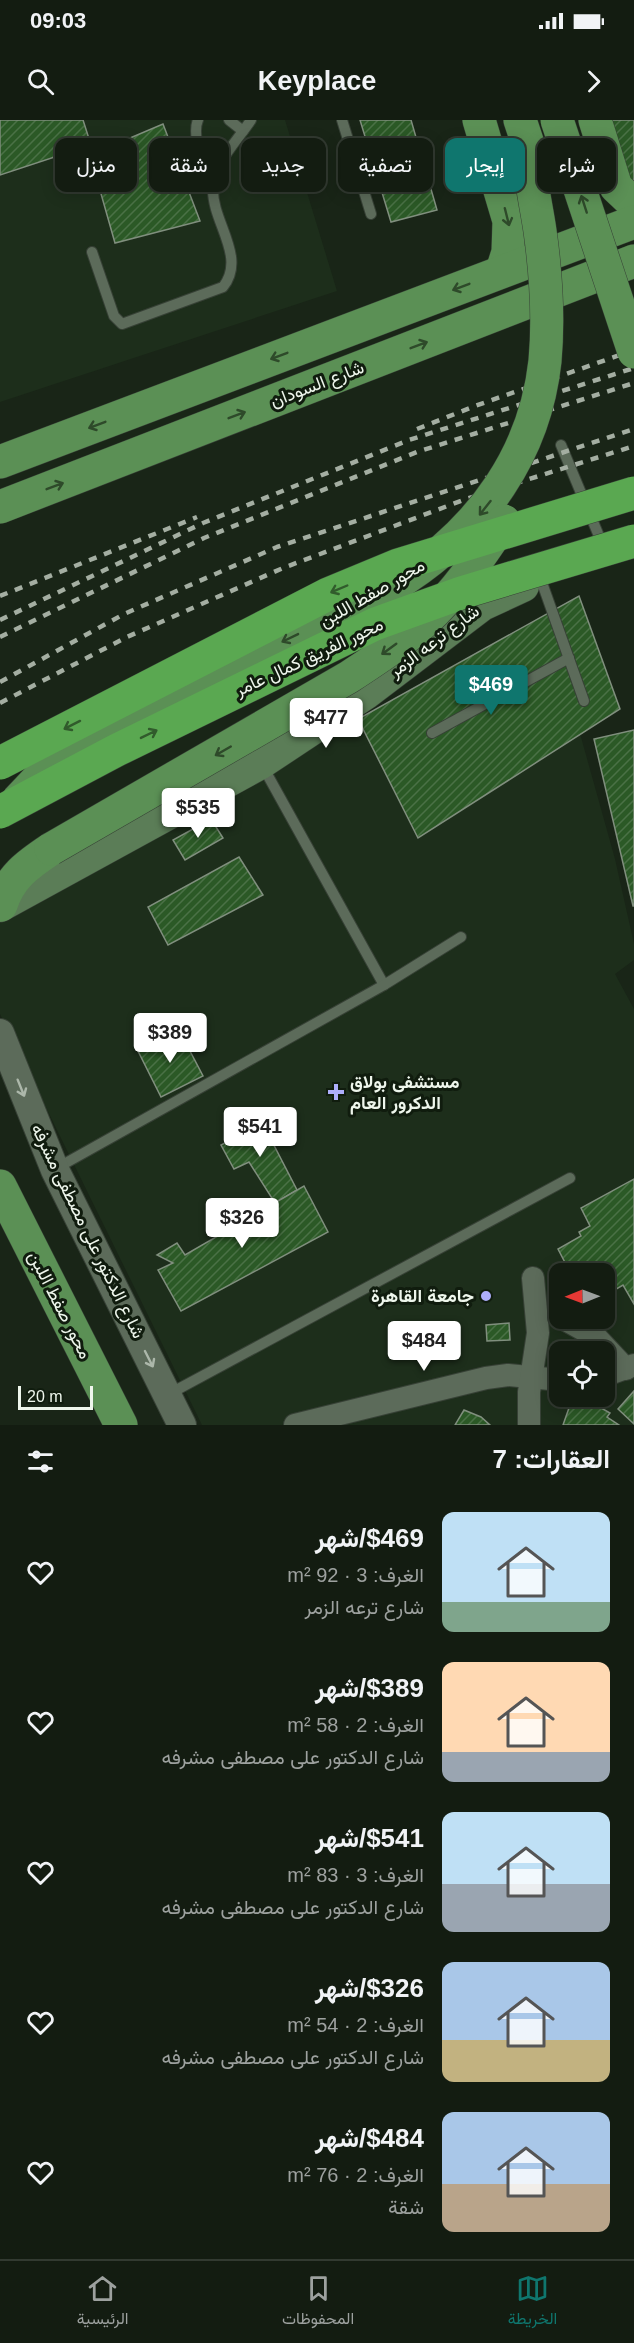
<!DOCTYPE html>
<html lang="ar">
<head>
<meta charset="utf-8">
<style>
  :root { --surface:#131c11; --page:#20291f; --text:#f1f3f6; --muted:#9da19f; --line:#323a31; --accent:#0f766e }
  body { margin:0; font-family:Helvetica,Vazirmatn,sans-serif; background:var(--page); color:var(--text); direction:rtl; height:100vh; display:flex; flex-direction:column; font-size:22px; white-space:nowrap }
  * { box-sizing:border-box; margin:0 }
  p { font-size:20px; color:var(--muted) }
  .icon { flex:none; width:33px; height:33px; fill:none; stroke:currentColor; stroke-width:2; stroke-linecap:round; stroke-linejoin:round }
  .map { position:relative; height:1305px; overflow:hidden; direction:ltr }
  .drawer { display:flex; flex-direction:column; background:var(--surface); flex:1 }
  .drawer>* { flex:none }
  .top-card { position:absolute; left:18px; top:18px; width:598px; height:54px; direction:rtl; display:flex; gap:12px }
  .needle { width:39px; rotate:269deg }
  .buttons { position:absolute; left:549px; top:1143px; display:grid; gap:12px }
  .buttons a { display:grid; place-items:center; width:66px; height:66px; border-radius:12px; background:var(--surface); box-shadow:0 3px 15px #0003,0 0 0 2px var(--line); font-size:30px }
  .scale { position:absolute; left:18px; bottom:15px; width:75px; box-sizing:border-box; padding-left:6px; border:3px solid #eef6ec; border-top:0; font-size:16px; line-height:21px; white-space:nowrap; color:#eef6ec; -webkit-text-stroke:4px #101c0e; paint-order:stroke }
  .price { position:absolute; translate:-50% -51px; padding:0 14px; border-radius:6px; background:#fff; color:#222; font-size:20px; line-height:39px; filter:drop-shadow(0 2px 3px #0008) }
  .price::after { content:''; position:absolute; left:50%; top:36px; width:18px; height:14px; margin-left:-9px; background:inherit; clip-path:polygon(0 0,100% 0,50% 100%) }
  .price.selected { background:var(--accent); color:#fff }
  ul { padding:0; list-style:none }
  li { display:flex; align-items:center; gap:18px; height:150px; padding:0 24px }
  li span { display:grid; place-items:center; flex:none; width:168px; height:120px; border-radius:12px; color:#555 }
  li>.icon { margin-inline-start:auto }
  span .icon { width:72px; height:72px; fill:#fffc; stroke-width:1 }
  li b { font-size:26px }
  h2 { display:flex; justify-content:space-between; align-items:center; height:72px; padding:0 24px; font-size:26px }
  .pill { padding:0 21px; border-radius:12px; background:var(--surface); box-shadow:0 3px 15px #0003,0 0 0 2px var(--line); font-size:21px; line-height:54px }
  .pill.selected { background:var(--accent); color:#fff }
  .status { display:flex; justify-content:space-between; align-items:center; height:42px; padding:0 30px; background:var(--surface); direction:ltr }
  .status svg { height:16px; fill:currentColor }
  header { display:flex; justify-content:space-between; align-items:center; height:78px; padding:0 24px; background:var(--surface); font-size:27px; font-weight:600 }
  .menu { display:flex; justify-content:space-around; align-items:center; height:84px; border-top:2px solid var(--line); background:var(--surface); font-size:16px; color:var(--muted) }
  .menu a { display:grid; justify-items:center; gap:3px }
  .menu .selected { color:var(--accent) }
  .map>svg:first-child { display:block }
  .built { fill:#1d2e1b; fill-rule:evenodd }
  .building { fill:url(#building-hatch); stroke:#808f7e; stroke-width:1.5 }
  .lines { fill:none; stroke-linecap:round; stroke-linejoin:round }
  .service-casing { stroke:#374136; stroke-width:12 }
  .minor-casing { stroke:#374136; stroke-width:24 }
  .tertiary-casing { stroke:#374136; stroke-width:30 }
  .secondary-casing { stroke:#374136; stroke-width:33 }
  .primary-casing { stroke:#374136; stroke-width:34 }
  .service { stroke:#5c6b5a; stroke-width:10 }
  .minor { stroke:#5c6b5a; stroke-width:22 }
  .tertiary { stroke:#5c6b5a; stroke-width:28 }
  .secondary { stroke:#5b7d57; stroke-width:32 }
  .primary { stroke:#5b9055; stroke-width:33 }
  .rail { stroke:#a4aea2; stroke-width:4.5; stroke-dasharray:8 8; stroke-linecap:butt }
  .primary-bridge-casing { stroke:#374136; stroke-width:34; stroke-linecap:butt }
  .motorway-bridge-casing { stroke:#374136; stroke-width:34; stroke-linecap:butt }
  .primary-bridge { stroke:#5b9055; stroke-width:33 }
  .motorway-bridge { stroke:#5aa851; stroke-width:33 }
  .oneway { stroke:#2e4a2a }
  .oneway2 { stroke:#315b2c }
  .oneway3 { stroke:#acb7aa }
  .poi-dot { fill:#adaefb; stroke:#101c0e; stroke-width:2 }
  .labels { text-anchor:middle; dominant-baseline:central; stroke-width:6; stroke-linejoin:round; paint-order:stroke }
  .street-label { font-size:18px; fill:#eef6ec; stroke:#101c0e }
  .poi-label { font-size:18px; font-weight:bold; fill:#eef6ec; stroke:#101c0e; text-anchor:start }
</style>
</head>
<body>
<div class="status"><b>09:03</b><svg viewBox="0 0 49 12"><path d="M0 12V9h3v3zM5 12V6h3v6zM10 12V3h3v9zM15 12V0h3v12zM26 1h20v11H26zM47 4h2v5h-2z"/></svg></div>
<header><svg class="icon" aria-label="forward" viewBox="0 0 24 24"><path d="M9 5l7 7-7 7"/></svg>Keyplace<svg class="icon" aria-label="search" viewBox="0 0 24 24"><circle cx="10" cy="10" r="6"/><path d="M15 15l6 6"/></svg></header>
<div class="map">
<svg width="634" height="1305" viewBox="0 0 634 1305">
  <defs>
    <pattern id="building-hatch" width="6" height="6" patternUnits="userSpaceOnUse" patternTransform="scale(1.5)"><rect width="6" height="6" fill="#2b5926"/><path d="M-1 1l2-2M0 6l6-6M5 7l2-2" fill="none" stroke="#4a7146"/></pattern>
  </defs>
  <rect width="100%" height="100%" fill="#192517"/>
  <!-- built -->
  <g class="built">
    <polygon points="0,0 285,0 337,171 0,282"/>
    <path d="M358,599L418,718L579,610L615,739L634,824V840L615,854L634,889V1305H202L0,894V799ZM560,1154H604V1198H560ZM560,1232H604V1276H560Z"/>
  </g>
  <!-- building -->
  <g class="building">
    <polygon points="0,0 83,0 91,25 0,55"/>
    <polygon points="360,0 411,0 437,90 391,102"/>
    <polygon points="607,0 634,0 634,74"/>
    <polygon points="163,4 200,101 115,123 90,35"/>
    <polygon points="579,476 620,589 418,718 358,599"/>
    <polygon points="634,610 634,786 633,786 594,619"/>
    <polygon points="211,699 223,718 185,740 173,720"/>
    <polygon points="239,737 263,775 168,825 148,787"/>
    <polygon points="179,910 203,956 161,977 138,931"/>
    <polygon points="252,996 258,1006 265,1008 297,1070 275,1083 249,1042 234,1049 221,1025 240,1015 234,1007"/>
    <polygon points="634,1059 634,1184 623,1165 613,1171 611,1167 604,1170 604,1154 571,1154 558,1129 581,1116 579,1112 590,1106 581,1088"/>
    <polygon points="304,1066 328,1112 181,1191 158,1150 173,1143 157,1135 177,1123 185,1135"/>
    <polygon points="509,1203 510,1220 487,1221 486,1205"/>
    <polygon points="634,1271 634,1304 618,1289"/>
    <polygon points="580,1276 610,1293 607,1297 619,1305 563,1305 569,1288"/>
    <polygon points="464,1290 481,1297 490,1305 455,1305"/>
  </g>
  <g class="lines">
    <!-- service casing -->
    <g class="service-casing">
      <g id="service">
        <path d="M198,0C191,15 205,55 212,69"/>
        <polyline points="229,0 243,11"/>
        <polyline points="342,0 371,94"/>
        <path d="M92,132L114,196L122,204L223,167C247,137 212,102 213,69C213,44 238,20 251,0"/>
        <polyline points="561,325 604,428"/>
        <polyline points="541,460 584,581"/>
        <polyline points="432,613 569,538"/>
        <polyline points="262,645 384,865"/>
        <polyline points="55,1049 384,865 461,817"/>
        <polyline points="169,1274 570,1058"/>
      </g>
    </g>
    <!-- minor casing -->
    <g class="minor-casing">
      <g id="minor">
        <polyline points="562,1198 596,1217 626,1249"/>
        <polyline points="604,1256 634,1245"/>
        <polyline points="295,1305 486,1258 508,1255 560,1260"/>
        <polyline points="529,1305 529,1272 538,1213 533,1158"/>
      </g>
    </g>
    <!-- tertiary casing -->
    <g class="tertiary-casing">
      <polyline id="tertiary" points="0,913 55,1050 182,1305"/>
    </g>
    <!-- secondary casing -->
    <g class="secondary-casing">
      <polyline id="secondary" points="0,786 261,643 365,574 482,485 523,466"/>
    </g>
    <!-- primary casing -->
    <g class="primary-casing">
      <g id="primary">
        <polyline points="479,0 509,101 508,132 502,151"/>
        <polyline points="520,0 530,30"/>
        <polyline points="595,0 616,67 634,84"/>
        <polyline points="0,342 634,102"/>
        <polyline points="0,387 634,141"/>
        <path d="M1,785C10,757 27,745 51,729"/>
        <polyline points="0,1066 121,1305"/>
      </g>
    </g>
    <!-- service -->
    <use href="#service" class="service"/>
    <!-- minor -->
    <use href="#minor" class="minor"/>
    <!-- tertiary -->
    <use href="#tertiary" class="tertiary"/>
    <!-- secondary -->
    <use href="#secondary" class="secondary"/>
    <!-- primary -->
    <use href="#primary" class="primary"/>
    <!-- rail -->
    <g class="rail">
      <polyline points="417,309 475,286 634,230"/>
      <polyline points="0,476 197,397"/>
      <polyline points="0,500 203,403 409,320 634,248"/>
      <polyline points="0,517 204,418 417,332 634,263"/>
      <polyline points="0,562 124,494 277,427 634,309"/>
      <polyline points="0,583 127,517 283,448 466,379 634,326"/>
    </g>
    <!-- primary-bridge casing -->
    <g class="primary-bridge-casing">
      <g id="primary-bridge">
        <polyline points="557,0 634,232"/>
        <path d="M17,681L53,643L80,625C149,585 222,552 294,517C331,498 371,482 406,458C482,407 535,334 545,241C549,197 546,154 540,111C536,83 529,58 530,30"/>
        <path d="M51,729L349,557C375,540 401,523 424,502C456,473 480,437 504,401"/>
      </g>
    </g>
    <!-- motorway-bridge casing -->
    <g class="motorway-bridge-casing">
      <g id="motorway-bridge">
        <polyline points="0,643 328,474 398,445 634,373"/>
        <polyline points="0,692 117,630 375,504 461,473 634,421"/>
      </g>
    </g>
    <!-- primary-bridge -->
    <use href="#primary-bridge" class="primary-bridge"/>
    <!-- motorway-bridge -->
    <use href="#motorway-bridge" class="motorway-bridge"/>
  </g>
  <!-- one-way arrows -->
  <defs><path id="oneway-shaft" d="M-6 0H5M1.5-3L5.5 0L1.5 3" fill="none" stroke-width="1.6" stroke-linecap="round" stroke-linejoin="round" transform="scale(1.5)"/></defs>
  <g class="oneway">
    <use href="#oneway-shaft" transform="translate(584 84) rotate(-108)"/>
    <use href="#oneway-shaft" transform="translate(507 97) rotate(76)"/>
    <use href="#oneway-shaft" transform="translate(461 167) rotate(159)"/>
    <use href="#oneway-shaft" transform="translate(419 225) rotate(-21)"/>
    <use href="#oneway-shaft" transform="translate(279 236) rotate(159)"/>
    <use href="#oneway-shaft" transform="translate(237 295) rotate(-21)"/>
    <use href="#oneway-shaft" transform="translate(97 305) rotate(159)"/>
    <use href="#oneway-shaft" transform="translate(55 366) rotate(-21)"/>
    <use href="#oneway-shaft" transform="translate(485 388) rotate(128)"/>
    <use href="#oneway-shaft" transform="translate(290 518) rotate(154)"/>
    <use href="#oneway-shaft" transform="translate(389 529) rotate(144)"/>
    <use href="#oneway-shaft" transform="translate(223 631) rotate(150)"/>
  </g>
  <g class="oneway2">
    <use href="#oneway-shaft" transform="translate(339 469) rotate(157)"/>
    <use href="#oneway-shaft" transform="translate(72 605) rotate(153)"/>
    <use href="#oneway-shaft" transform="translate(149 614) rotate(-26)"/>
  </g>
  <g class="oneway3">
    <use href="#oneway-shaft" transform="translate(21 968) rotate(68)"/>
    <use href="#oneway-shaft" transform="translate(149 1239) rotate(63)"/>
  </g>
  <!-- markers -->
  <g class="poi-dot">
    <path d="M333 963h6v6h6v6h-6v6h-6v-6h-6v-6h6z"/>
    <circle cx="486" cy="1176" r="6"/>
  </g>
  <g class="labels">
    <!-- street labels -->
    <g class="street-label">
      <text transform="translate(317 264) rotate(-21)">شارع السودان</text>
      <text transform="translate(372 473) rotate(-30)">محور صفط اللبن</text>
      <text transform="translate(434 521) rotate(-37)">شارع ترعه الزمر</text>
      <text transform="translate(309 537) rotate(-25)">محور الفريق كمال عامر</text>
      <text transform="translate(88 1111) rotate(64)">شارع الدكتور على مصطفى مشرفه</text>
      <text transform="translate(60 1185) rotate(63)">محور صفط اللبن</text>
    </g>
    <!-- poi labels -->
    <g class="poi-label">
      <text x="350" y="962">مستشفى بولاق<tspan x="350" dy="21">الدكرور العام</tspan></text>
      <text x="474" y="1176" text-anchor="end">جامعة القاهرة</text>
    </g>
  </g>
</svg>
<div class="buttons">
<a><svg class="needle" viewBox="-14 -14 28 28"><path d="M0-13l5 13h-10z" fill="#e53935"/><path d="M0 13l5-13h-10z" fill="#9da19f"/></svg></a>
<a><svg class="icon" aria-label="locate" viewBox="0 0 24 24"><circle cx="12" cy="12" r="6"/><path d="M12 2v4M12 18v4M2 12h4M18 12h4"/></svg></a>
</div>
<div class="scale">20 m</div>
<b class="price selected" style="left:491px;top:596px">$469</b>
<b class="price" style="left:326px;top:629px">$477</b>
<b class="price" style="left:198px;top:719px">$535</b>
<b class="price" style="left:170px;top:944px">$389</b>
<b class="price" style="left:260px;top:1038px">$541</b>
<b class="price" style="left:242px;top:1129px">$326</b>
<b class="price" style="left:424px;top:1252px">$484</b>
<div class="top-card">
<a class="pill">شراء</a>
<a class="pill selected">إيجار</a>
<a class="pill">تصفية</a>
<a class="pill">جديد</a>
<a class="pill">شقة</a>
<a class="pill">منزل</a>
</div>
</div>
<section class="drawer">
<h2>العقارات: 7<svg class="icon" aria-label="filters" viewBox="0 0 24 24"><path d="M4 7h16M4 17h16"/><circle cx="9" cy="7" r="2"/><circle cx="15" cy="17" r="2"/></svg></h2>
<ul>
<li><span style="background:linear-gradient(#bfe0f5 75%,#7fa58c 0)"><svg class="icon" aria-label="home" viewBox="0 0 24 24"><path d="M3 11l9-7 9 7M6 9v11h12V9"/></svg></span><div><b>$469/شهر</b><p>الغرف: 3 · 92 m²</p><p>شارع ترعه الزمر</p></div><svg class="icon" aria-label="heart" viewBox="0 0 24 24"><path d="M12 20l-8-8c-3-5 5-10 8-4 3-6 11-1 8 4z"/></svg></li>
<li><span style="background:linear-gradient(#ffd9b3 75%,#9aa5b1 0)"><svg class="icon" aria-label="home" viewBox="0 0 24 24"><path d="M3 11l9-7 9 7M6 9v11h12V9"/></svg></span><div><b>$389/شهر</b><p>الغرف: 2 · 58 m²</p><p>شارع الدكتور على مصطفى مشرفه</p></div><svg class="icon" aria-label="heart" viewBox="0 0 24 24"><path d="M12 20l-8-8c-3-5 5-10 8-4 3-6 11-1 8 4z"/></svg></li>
<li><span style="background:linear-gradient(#bfe0f5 60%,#9aa5b1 0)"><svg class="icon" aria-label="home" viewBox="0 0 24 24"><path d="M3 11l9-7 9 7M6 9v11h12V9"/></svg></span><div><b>$541/شهر</b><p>الغرف: 3 · 83 m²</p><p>شارع الدكتور على مصطفى مشرفه</p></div><svg class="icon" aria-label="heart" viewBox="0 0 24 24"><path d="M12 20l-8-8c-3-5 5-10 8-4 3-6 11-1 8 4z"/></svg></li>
<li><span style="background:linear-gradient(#a9c7e8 65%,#c2b280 0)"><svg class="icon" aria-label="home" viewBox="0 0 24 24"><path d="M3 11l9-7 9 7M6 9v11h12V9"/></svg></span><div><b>$326/شهر</b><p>الغرف: 2 · 54 m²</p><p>شارع الدكتور على مصطفى مشرفه</p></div><svg class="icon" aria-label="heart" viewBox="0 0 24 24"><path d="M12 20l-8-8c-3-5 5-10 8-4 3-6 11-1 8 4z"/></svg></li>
<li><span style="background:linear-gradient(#a9c7e8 60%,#b9a48a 0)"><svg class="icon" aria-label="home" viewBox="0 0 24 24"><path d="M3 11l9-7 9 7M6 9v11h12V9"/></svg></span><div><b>$484/شهر</b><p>الغرف: 2 · 76 m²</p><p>شقة</p></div><svg class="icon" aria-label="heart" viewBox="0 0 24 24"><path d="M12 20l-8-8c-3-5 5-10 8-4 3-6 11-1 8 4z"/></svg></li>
</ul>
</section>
<nav class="menu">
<a class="selected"><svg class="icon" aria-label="map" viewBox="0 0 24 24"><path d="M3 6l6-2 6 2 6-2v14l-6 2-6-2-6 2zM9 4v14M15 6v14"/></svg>الخريطة</a>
<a><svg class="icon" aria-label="saved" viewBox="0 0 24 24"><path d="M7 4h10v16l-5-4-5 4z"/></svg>المحفوظات</a>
<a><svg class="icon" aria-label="home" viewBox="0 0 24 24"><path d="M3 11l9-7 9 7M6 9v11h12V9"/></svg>الرئيسية</a>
</nav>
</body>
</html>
